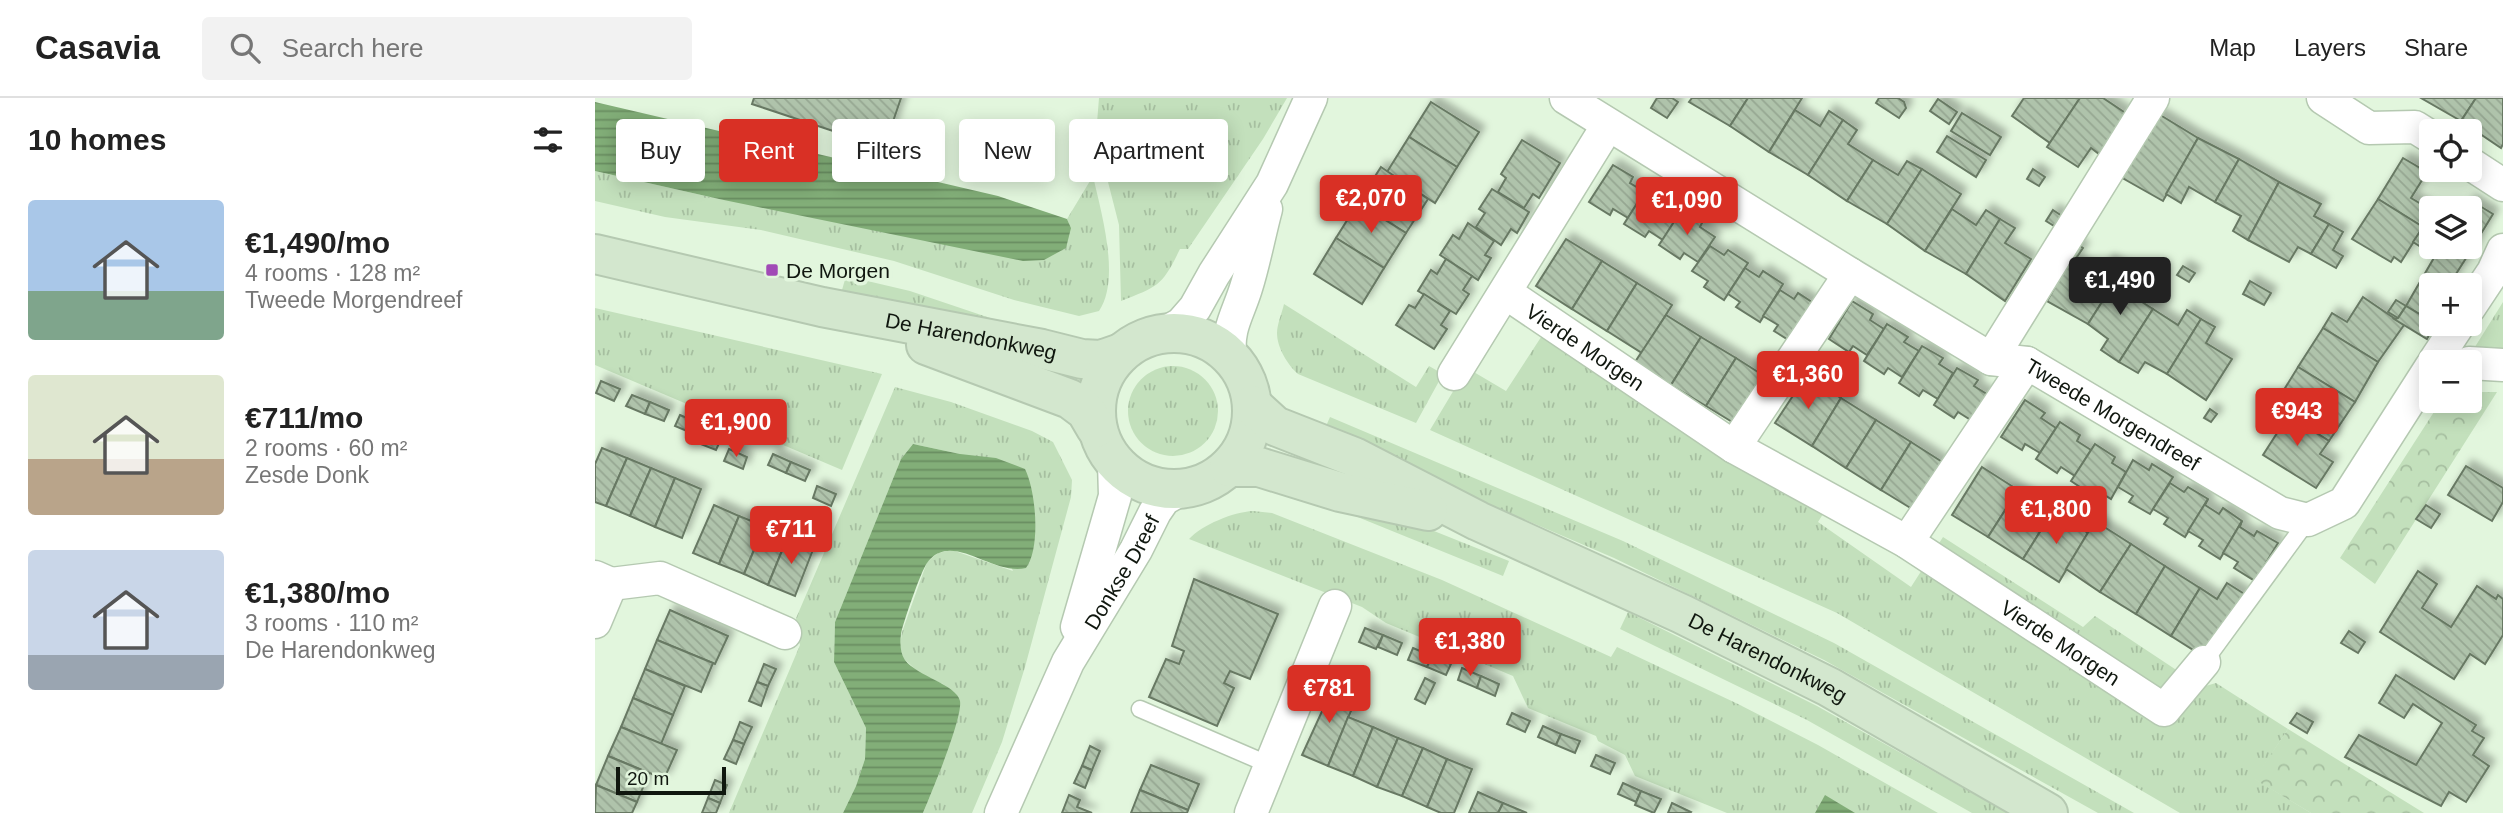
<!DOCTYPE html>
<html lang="en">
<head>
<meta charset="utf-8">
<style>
  :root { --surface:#fff; --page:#f2f2f2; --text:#222; --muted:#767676; --line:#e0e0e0; --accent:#d93025 }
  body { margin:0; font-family:Arial,sans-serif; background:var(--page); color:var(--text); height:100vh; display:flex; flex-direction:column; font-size:26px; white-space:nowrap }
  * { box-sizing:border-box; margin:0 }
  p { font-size:23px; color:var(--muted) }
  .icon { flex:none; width:38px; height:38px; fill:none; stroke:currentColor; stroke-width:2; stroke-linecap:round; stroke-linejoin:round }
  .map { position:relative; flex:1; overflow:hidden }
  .drawer { display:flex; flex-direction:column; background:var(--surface); width:595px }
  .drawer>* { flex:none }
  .banner { position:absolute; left:21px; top:21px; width:665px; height:63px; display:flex; gap:14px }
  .buttons { position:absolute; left:1824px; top:21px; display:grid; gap:14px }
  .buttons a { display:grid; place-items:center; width:63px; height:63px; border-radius:7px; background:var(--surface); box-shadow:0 4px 18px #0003; font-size:35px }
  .scale { position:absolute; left:21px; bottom:18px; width:110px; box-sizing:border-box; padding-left:7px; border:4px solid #10170f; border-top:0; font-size:19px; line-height:24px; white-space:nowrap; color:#10170f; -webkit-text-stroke:5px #e2f6dd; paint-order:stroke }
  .price { position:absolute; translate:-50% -60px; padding:0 16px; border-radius:7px; background:var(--accent); color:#fff; font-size:23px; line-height:46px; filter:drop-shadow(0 2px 4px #0008) }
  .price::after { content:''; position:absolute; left:50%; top:42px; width:21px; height:16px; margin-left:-10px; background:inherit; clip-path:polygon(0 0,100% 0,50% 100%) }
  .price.on { background:#222; color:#fff }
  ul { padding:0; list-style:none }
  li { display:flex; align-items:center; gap:21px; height:175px; padding:0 28px }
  li span { display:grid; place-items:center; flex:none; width:196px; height:140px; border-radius:7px; color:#555 }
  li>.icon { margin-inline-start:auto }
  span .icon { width:84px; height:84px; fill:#fffc; stroke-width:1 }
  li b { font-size:30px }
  h2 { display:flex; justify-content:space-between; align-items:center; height:84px; padding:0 28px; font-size:30px }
  .chip { padding:0 24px; border-radius:7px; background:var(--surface); box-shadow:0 4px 18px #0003; font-size:24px; line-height:63px }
  .chip.on { background:var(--accent); color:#fff }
  header { display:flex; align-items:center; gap:42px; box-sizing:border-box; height:98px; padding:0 35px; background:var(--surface); border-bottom:2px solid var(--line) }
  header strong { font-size:33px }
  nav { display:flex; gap:38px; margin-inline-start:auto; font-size:24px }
  .search { width:490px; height:63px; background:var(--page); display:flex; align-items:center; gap:18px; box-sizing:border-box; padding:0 24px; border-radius:7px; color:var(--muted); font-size:26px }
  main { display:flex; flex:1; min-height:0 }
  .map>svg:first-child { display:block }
  .grass { fill:url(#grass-tufts) }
  .forest { fill:url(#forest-crowns) }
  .water { fill:url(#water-rules) }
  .building { fill:url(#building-back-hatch); stroke:#687964; stroke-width:2; filter:url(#shadow) }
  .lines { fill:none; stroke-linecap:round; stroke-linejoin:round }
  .lane-casing { stroke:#b5c9b1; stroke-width:19 }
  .street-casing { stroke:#b5c9b1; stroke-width:35 }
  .secondary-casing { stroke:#b5c9b1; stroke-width:42 }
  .lane { stroke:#fff; stroke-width:16 }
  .street { stroke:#fff; stroke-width:32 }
  .secondary { stroke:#d3e7ce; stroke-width:38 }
  .poi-dot { fill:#a14ab6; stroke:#e2f6dd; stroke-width:2.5 }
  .labels { text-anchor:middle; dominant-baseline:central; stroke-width:7; stroke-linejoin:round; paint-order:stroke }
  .poi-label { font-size:21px; fill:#10170f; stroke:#e2f6dd; text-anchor:start }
  .street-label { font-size:21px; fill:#10170f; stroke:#e2f6dd }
</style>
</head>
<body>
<header>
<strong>Casavia</strong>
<div class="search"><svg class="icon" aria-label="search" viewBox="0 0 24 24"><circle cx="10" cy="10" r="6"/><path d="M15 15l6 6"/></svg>Search here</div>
<nav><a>Map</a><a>Layers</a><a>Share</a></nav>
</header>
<main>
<section class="drawer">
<h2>10 homes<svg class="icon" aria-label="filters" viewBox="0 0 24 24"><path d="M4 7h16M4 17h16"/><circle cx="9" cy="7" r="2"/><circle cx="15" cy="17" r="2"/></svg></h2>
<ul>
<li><span style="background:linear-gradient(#a9c7e8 65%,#7fa58c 0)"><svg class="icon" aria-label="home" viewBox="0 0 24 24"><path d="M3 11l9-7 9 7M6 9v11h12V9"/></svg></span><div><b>€1,490/mo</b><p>4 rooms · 128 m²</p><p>Tweede Morgendreef</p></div></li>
<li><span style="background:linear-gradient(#dfe7d0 60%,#b9a48a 0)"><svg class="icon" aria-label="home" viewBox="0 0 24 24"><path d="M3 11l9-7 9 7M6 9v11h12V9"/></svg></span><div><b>€711/mo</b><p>2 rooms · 60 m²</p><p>Zesde Donk</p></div></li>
<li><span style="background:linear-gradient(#c9d6e8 75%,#9aa5b1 0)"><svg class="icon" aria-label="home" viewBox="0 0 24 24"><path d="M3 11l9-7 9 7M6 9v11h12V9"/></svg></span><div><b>€1,380/mo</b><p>3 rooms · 110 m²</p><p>De Harendonkweg</p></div></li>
</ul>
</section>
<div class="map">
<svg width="1908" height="715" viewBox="0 0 1908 715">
  <defs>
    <pattern id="grass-tufts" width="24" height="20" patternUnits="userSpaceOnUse" patternTransform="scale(1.75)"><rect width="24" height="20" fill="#c3e0bc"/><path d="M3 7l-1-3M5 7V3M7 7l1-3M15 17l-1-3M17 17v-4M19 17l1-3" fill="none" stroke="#a6bfa0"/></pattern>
    <pattern id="forest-crowns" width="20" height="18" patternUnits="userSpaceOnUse" patternTransform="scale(1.75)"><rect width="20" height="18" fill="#c3e0bc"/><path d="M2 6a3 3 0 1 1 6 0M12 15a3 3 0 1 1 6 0" fill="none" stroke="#a6bfa0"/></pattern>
    <pattern id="water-rules" width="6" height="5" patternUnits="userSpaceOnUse" patternTransform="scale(1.75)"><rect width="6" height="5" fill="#82ae78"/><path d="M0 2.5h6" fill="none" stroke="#698d61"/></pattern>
    <pattern id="building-back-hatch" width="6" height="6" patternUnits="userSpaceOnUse" patternTransform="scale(1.75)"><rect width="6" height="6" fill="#afc3ab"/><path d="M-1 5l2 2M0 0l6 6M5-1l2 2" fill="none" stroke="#96a792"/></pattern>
    <filter id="shadow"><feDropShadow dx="6" dy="-6" stdDeviation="3.5" flood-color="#0004"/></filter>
  </defs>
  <rect width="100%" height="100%" fill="#e2f6dd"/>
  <!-- grass -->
  <g class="grass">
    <path d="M504,0H692L668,41L593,151H585C567,188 564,188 526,203L524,127L501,37Z"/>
    <path d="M0,73L124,101L476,130L472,121L498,78C506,114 526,181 504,213L484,218L419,202L299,163L166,132L70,119L0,103Z"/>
    <polygon points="251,178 315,193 395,220 394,225 247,192"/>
    <polygon points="1908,204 1908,262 1873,260"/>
    <path d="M689,206L821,289L834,268L848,276L821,325L703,276C693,267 682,250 682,235C682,226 687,215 689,206Z"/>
    <polygon points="0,210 287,276 247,372 0,267"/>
    <polygon points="952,230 1240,397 1223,424 1316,489 1348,439 1488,529 1500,518 1607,589 1621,585 1693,631 1660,681 1716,715 1585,715 1242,515 835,332 872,270 911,293"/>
    <circle cx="578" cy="313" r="45"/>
    <polygon points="300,289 356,304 437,333 458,344 477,382 476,399 430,569 407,644 377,715 328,715 344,676 363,616 348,586 328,578 319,570 308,560 305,548 307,534 332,464 343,455 357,452 418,473 365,356 318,346 306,361 240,524 239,564 271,630 270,661 261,688 248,715 134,715 205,547 199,525"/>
    <polygon points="735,319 1028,443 1239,545 1539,715 1503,715 1229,562 1019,460 728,335"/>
    <polygon points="735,403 839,433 914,463 908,478 733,407"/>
    <path d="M658,413L677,415L847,482L1016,559L1022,549L1143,606L1223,647L1343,715H1132L1040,678L1030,657L1003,643L1001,638L933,610L918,578L791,525L767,509L594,441C607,427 638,414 658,413Z"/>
    <polygon points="1033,514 1222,608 1413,715 1377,715 1212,622 1025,531"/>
  </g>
  <!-- forest -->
  <g class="forest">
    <polygon points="1874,294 1902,294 1780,486 1745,460 1846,303 1874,303"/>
    <polygon points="1693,631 1829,715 1716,715 1659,681"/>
  </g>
  <!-- water -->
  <g class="water">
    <polygon points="0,4 403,98 472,121 476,130 471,150 449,162 428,163 124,101 0,73"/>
    <path d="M318,346L365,356L401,360L430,371C441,393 446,450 431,470C402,477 368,444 344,455C340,456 334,462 332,465C326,473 308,525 306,536C305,544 305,555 310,562C322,578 362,587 365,603C368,620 336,696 328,715H248L261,688L270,661L271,630L239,564L240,524L306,361Z"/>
    <polygon points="1230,697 1260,715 1220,715"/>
  </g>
  <!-- building -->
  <g class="building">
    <polygon points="159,0 306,0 291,44 252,31 250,37 157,6"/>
    <polygon points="1062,0 1077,0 1083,4 1072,20 1056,10"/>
    <polygon points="1097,0 1153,0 1135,28 1094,4"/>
    <polygon points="1153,0 1207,0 1174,54 1135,28"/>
    <polygon points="1284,0 1303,0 1309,4 1311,10 1304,20 1281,5"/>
    <polygon points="1429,0 1485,0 1455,45 1417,18"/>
    <polygon points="1485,0 1508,0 1532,16 1504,56 1496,50 1483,69 1452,49"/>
    <polygon points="1826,0 1881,0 1866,23"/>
    <polygon points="1881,0 1908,0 1908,46 1906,50 1866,23"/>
    <polygon points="1343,1 1362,14 1354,26 1335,13"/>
    <polygon points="836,4 884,34 862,69 814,39"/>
    <polygon points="1200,12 1225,28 1234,13 1248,22 1213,77 1174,54"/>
    <polygon points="1367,15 1406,39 1395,57 1356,33"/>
    <polygon points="1562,15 1603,40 1568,103 1522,77"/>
    <polygon points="1248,22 1262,32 1253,46 1278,62 1252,103 1213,77"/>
    <polygon points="1352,38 1391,62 1381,79 1342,54"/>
    <polygon points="814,39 862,69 840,105 792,74"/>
    <polygon points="1603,40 1644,61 1620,104 1594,89 1586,105 1571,96"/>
    <polygon points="927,42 965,65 944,100 938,96 929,110 903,94 911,80 906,76"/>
    <polygon points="1808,60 1832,74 1816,100 1836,112 1828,129 1783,101"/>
    <polygon points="1644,61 1684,84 1653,142 1638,133 1646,118 1620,104"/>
    <polygon points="1278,62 1303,77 1312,63 1327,71 1292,126 1252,103"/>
    <polygon points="1018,67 1038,79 1035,85 1050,94 1033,120 1018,111 1015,117 994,104"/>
    <polygon points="786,69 833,101 811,135 763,105"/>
    <polygon points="1327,71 1366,96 1330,153 1292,126"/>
    <polygon points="1438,71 1450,79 1444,88 1432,81"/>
    <polygon points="1684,84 1726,106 1719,118 1734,126 1716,156 1703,149 1694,164 1653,142"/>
    <polygon points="1053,88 1073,101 1070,107 1084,116 1068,142 1054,133 1050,139 1029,126"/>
    <polygon points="897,91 934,114 922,135 916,131 906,147 881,129 890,115 884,111"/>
    <polygon points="1783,101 1828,129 1806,164 1799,159 1796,164 1757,141"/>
    <polygon points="1875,102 1898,116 1873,157 1859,149 1874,149 1874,110 1870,110"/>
    <polygon points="763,105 811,135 789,170 741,140"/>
    <polygon points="1088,110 1108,123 1105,129 1120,139 1103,164 1089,155 1085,161 1064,147"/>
    <polygon points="1357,111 1381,127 1391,112 1405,121 1371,176 1330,153"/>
    <polygon points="1458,112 1470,120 1464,131 1451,123"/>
    <polygon points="1405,121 1420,130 1410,145 1436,161 1410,203 1371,176"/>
    <polygon points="873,125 899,143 890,157 896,160 883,182 845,157 858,137 864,141"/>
    <polygon points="1734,126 1748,134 1738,152 1748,158 1741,170 1716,156"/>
    <polygon points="1828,129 1836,134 1836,149 1859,149 1873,157 1854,187 1836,187 1836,223 1811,208 1840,158 1818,144"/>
    <polygon points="741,140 789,170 767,206 719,176"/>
    <polygon points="971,141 1007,163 977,211 941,188"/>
    <polygon points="1478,143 1488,150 1480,162 1504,177 1513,162 1528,171 1493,226 1452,203 1460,189 1453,184"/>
    <polygon points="1115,148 1129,157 1133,152 1153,165 1129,202 1109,189 1113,183 1097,173"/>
    <polygon points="851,161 877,178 868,192 874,196 861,216 823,193 836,172 842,176"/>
    <polygon points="1007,163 1042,185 1012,233 977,211"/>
    <polygon points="1588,168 1600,175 1594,184 1582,177"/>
    <polygon points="1150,170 1164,179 1168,173 1188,186 1165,224 1141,209 1145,204 1133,196"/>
    <polygon points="1528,171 1542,180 1533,195 1558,211 1524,264 1506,252 1513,241 1493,226"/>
    <polygon points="1655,183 1676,195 1669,207 1648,196"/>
    <polygon points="1042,185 1077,207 1047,255 1012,233"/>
    <polygon points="1185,192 1199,201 1203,195 1223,208 1200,246 1179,233 1183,227 1168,218"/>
    <polygon points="829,196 855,213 846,227 852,231 839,251 801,227 814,207 820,210"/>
    <polygon points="1768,199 1809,227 1783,264 1728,230 1737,215 1752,224"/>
    <polygon points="1801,202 1811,208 1803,220 1793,214"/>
    <polygon points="1257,203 1278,216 1275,222 1289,231 1272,257 1258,248 1254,254 1234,241"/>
    <polygon points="1811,208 1836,223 1836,226 1840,226 1832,241 1799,221 1803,220"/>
    <polygon points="1558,211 1583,227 1592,212 1606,221 1572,276 1550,264 1543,275 1524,264"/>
    <polygon points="1071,217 1106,239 1076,287 1040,264"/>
    <polygon points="1606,221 1620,229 1611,245 1637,261 1611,302 1572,276"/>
    <polygon points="1292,226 1313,239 1309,244 1324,253 1307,279 1293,270 1289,276 1269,263"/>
    <polygon points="1728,230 1783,264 1760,304 1703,269"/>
    <polygon points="1106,239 1141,260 1111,308 1076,287"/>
    <polygon points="1327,248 1348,260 1344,266 1358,275 1343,301 1328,292 1324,298 1304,285"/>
    <polygon points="1141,260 1177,283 1147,330 1111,308"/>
    <polygon points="1703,269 1760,304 1734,343 1679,308"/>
    <polygon points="1362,270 1383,282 1379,288 1395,298 1379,324 1363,314 1359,320 1339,307"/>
    <polygon points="1211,278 1246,300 1217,348 1180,325"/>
    <polygon points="6,283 25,291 19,303 1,295"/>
    <polygon points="37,297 55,304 50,316 31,308"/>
    <polygon points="1246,300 1281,322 1251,370 1217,348"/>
    <polygon points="1430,302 1450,315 1446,320 1461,330 1445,355 1430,346 1427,352 1406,339"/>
    <polygon points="55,304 74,312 69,323 50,316"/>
    <polygon points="1679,308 1734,343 1725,356 1738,364 1721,390 1668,357 1684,332 1670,323"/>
    <polygon points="1615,311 1622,316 1616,324 1609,320"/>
    <polygon points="85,317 104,325 99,336 80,328"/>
    <polygon points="1281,322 1316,344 1286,392 1251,370"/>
    <polygon points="1465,324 1485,337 1482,343 1496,352 1480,378 1466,369 1462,375 1441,361"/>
    <polygon points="108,334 126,341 121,352 103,345"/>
    <polygon points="1316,344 1352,367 1322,414 1286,392"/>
    <polygon points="1500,346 1520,359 1517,365 1531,374 1516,401 1500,391 1497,397 1476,383"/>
    <polygon points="7,350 32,360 11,408 0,404 0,366"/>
    <polygon points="134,351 152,359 148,371 129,363"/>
    <polygon points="178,356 196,364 191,375 173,367"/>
    <polygon points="32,360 56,370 35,418 11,408"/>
    <polygon points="1538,362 1554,372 1557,366 1578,379 1555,416 1534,404 1538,398 1523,389"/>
    <polygon points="196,364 215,372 210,383 191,375"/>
    <polygon points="1871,368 1908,390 1908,404 1897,423 1853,397"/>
    <polygon points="1387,369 1423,392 1393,439 1357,417"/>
    <polygon points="56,370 80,380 60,429 35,418"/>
    <polygon points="80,380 106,391 87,440 60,429"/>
    <polygon points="1575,385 1589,394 1593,389 1613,401 1590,439 1569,426 1573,420 1558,411"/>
    <polygon points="222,388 241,396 236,408 218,400"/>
    <polygon points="1423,392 1458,413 1428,461 1393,439"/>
    <polygon points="1613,401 1610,407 1624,416 1628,410 1647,423 1625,461 1604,448 1608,442 1593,433"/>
    <polygon points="119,407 144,418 124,466 98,455"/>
    <polygon points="1831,407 1845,416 1836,430 1821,421"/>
    <polygon points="1458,413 1493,435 1464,484 1428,461"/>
    <polygon points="144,418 169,428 149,476 124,466"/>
    <polygon points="1500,423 1536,446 1505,494 1471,471"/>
    <polygon points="1647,423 1645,429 1659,438 1662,433 1683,445 1660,483 1639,470 1643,464 1628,455"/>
    <polygon points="169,428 193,438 173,487 149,476"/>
    <polygon points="193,438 219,449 200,498 173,487"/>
    <polygon points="1536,446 1570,468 1541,516 1505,494"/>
    <polygon points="1570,468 1605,490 1576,538 1541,516"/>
    <polygon points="1823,473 1842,486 1827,510 1856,529 1882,488 1901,501 1903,497 1908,501 1908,537 1890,566 1875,556 1859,581 1785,534"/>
    <polygon points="599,481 683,516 655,581 635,573 629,585 639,590 622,628 554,599 571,561 584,566 589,553 577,548"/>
    <polygon points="1632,485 1651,497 1611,560 1576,538 1605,490 1622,501"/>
    <polygon points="75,512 133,538 120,566 62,542"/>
    <polygon points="770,530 788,537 781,551 764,544"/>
    <polygon points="1754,533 1770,544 1763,555 1746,545"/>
    <polygon points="788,537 807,545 802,557 783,549"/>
    <polygon points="62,542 118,565 106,594 50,571"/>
    <polygon points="818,550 837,558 832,569 813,562"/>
    <polygon points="837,558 856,566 851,577 832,569"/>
    <polygon points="169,566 181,571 173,588 162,584"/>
    <polygon points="867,570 886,578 882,590 863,582"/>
    <polygon points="50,571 90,588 78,617 38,600"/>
    <polygon points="1801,577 1881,627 1877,633 1889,640 1878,657 1894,668 1871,704 1854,694 1846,708 1750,659 1764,637 1821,667 1847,625 1818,606 1809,620 1784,605"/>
    <polygon points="886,578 904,586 900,598 882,590"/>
    <polygon points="830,580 840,585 830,606 820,601"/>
    <polygon points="162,584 173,588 166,608 154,603"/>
    <polygon points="727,588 761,601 733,668 707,657 729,609 720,605"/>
    <polygon points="38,600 78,617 66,646 26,629"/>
    <polygon points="917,615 935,623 930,634 912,626"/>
    <polygon points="1702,615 1718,624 1712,635 1695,625"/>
    <polygon points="753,619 778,629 758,678 733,668"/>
    <polygon points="145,624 157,629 149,646 138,642"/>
    <polygon points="948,628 966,636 961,647 943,639"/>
    <polygon points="26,629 82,652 69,681 13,658"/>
    <polygon points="778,629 803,640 782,689 758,678"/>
    <polygon points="966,636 985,643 980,655 961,647"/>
    <polygon points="803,640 828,650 807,698 782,689"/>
    <polygon points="138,642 149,646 141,666 129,661"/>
    <polygon points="495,648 505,653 497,672 487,668"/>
    <polygon points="828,650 852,661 832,709 807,698"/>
    <polygon points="1001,657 1020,665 1015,676 996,668"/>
    <polygon points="13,658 54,675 42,704 1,687"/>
    <polygon points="852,661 877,671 859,715 846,715 832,709"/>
    <polygon points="556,667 604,686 593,712 545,692"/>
    <polygon points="487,668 497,672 490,690 479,685"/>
    <polygon points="120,682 132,687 125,705 113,700"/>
    <polygon points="1028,685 1046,693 1041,704 1023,696"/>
    <polygon points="1,687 42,704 37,715 0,715"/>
    <polygon points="545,692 593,712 592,715 536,715"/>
    <polygon points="1046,693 1066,701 1059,715 1040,707"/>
    <polygon points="883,694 908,705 903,715 874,715"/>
    <polygon points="474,697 485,702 482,709 497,715 467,715"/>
    <polygon points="113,700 125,705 121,715 107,715"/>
    <polygon points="908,705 932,715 903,715"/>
    <polygon points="1077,705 1096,714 1095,715 1073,715"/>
  </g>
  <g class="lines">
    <!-- lane casing -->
    <g class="lane-casing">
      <g id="lane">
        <polyline points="1609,564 1713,422"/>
        <polyline points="545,611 675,667"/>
      </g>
    </g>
    <!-- street casing -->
    <g class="street-casing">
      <g id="street">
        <path id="s1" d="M971,0L1255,176L1396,261L1432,265L1685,415L1713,422L1749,405L1836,269"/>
        <polyline points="1728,0 1774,30 1820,29 1836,39"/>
        <polyline points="1874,65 1908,87"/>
        <path id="s2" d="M911,195L1139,349L1312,444L1569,612L1609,564"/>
        <polyline points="1874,210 1898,174 1908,152"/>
        <polyline points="570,235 586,226 600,210 619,176 677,86 716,0"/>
        <path d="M635,258C632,230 643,216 651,190C659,165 664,137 671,111"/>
        <polyline points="1396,261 1558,0"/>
        <polyline points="1839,264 1864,226"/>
        <polyline points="1874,265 1908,267"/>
        <polyline points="859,276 1013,27"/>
        <polyline points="1139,349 1255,176"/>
        <polyline points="1312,444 1432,265"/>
        <polyline points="0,479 16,486 0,524"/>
        <polyline points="16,486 65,480 190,535"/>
        <polyline points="482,529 520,398 519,364"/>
        <path id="s3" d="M406,715L473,564L541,452L560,414L569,401L585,392"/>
        <polyline points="656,715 740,508"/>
      </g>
    </g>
    <!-- secondary casing -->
    <g class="secondary-casing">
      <g id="secondary">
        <path id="s4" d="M0,156L227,209L447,251L487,261L506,262L526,255"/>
        <circle cx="579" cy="313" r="78"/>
        <polyline points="331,247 475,301 491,313 501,330"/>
        <path id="s5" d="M657,307L680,328L759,359L883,423L1087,516L1234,589L1453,715"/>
        <polyline points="634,369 664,369 745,394 833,413"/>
      </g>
    </g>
    <!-- lane -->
    <use href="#lane" class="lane"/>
    <!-- street -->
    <use href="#street" class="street"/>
    <!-- secondary -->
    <use href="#secondary" class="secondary"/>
  </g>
  <!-- markers -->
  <rect class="poi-dot" x="170" y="165" width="14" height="14" rx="3.5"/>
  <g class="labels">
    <!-- poi labels -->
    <g class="poi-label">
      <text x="191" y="172">De Morgen</text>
    </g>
    <!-- street labels -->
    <g class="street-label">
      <text stroke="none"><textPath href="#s4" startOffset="385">De Harendonkweg</textPath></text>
      <text stroke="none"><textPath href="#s2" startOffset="96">Vierde Morgen</textPath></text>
      <text stroke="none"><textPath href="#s1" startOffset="635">Tweede Morgendreef</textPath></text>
      <text stroke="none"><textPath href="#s3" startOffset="270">Donkse Dreef</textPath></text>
      <text stroke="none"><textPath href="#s2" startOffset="656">Vierde Morgen</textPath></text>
      <text stroke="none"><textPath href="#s5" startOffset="576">De Harendonkweg</textPath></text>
    </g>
  </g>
</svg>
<div class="buttons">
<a><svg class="icon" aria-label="locate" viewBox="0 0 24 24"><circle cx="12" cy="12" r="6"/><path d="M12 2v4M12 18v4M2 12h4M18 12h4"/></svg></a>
<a><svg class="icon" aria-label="layers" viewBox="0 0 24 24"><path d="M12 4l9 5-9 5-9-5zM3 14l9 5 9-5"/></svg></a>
<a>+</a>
<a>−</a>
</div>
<div class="scale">20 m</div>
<b class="price" style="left:776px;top:137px">€2,070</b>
<b class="price" style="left:1092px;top:139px">€1,090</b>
<b class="price on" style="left:1525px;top:219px">€1,490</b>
<b class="price" style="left:1213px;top:313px">€1,360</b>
<b class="price" style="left:1702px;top:350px">€943</b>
<b class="price" style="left:141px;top:361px">€1,900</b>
<b class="price" style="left:1461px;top:448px">€1,800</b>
<b class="price" style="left:196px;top:468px">€711</b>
<b class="price" style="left:875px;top:580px">€1,380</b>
<b class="price" style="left:734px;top:627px">€781</b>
<div class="banner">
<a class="chip">Buy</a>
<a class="chip on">Rent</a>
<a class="chip">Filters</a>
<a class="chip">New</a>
<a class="chip">Apartment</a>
</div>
</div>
</main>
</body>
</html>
